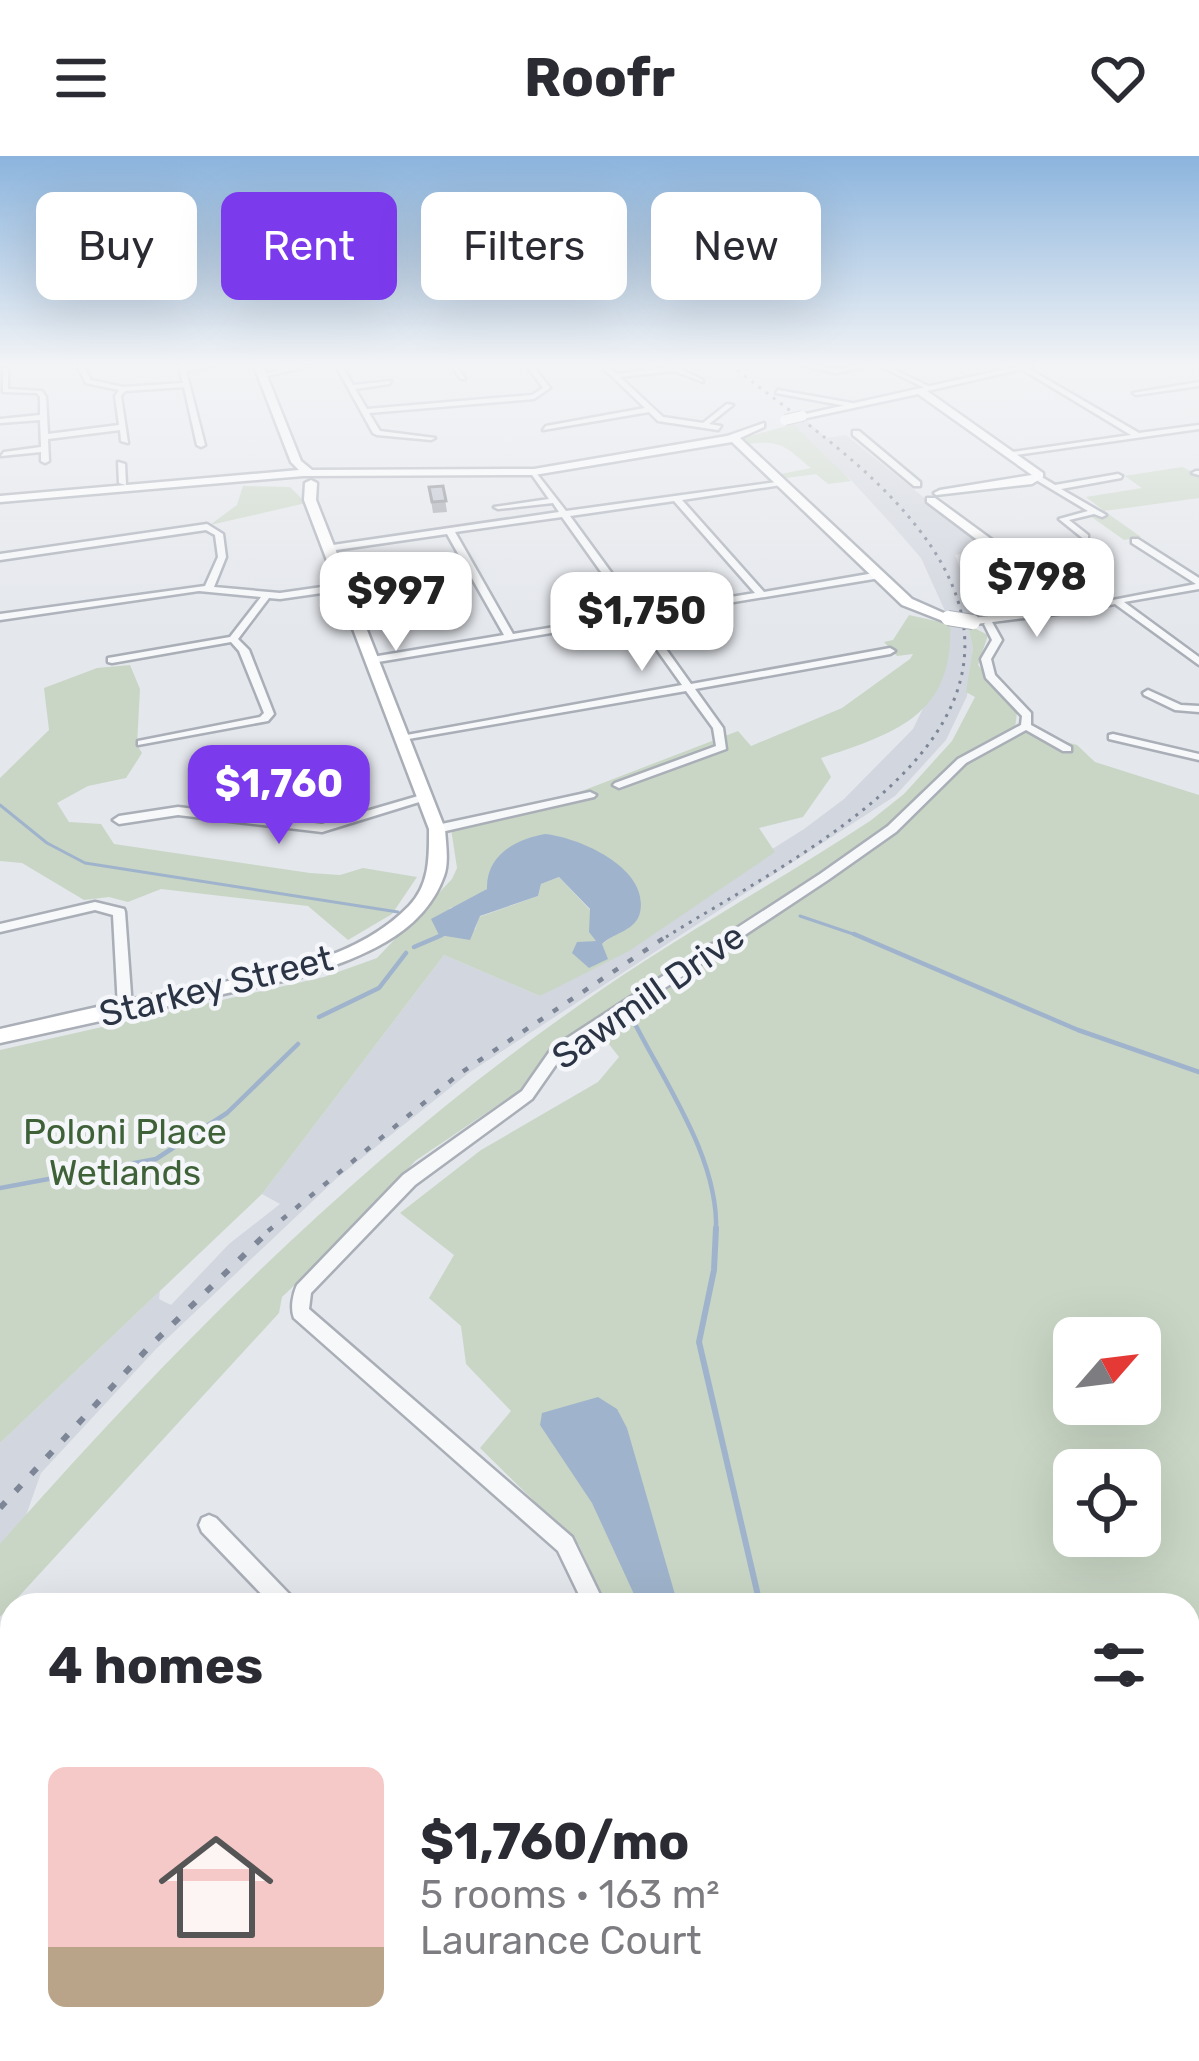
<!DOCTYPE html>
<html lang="en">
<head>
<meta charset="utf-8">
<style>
  :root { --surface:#fff; --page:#f7f7f7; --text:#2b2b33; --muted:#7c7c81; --accent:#7c3aed }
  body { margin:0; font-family:Rubik,sans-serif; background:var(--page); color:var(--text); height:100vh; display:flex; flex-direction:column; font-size:45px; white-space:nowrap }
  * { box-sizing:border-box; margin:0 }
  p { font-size:39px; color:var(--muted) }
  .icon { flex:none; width:66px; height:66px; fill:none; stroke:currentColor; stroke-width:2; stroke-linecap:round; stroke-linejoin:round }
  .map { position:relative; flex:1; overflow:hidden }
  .drawer { position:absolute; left:0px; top:1437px; width:1200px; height:468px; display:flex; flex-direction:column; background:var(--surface); border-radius:36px 36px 0 0; box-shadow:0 12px 48px #0002 }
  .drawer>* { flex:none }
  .top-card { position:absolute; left:36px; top:36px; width:1128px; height:108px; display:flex; gap:24px }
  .needle { width:78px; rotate:62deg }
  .tools { position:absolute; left:1053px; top:1161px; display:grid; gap:24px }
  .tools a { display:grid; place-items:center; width:108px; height:108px; border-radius:18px; background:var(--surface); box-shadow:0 12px 48px #0002; font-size:60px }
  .price { position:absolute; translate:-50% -102px; padding:0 27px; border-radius:24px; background:#fff; color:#222; font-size:39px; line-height:78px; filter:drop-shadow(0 3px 6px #0008) }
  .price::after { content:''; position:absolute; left:50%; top:72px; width:36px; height:27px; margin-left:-18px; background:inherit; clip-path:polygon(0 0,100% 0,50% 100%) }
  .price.active { background:var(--accent); color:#fff }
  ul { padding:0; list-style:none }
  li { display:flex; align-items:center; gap:36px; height:300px; padding:0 48px }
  li span { display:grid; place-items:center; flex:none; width:336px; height:240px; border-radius:18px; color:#555 }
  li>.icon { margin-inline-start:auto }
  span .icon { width:144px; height:144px; fill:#fffc; stroke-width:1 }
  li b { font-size:51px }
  h2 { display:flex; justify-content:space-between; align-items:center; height:144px; padding:0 48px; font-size:51px }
  .tag { padding:0 42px; border-radius:18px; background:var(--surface); box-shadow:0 12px 48px #0002; font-size:42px; line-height:108px }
  .tag.active { background:var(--accent); color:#fff }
  header { display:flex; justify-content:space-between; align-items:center; height:156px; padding:0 48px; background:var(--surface); font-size:54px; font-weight:700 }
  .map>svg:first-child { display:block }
  .built { fill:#d2d6de }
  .green { fill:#c9d6c5; fill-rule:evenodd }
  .water { fill:#9fb4cc }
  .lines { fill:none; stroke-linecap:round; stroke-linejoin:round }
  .stream-far3 { stroke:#9fb4cc; stroke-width:3 }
  .stream-far2 { stroke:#9fb4cc; stroke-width:4.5 }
  .stream-far1 { stroke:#9fb4cc; stroke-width:6 }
  .stream { stroke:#9fb4cc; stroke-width:8 }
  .street-casing { stroke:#a9aeb7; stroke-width:5 }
  .secondary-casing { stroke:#a9aeb7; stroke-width:5 }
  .street { fill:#f7f8fa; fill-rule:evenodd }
  .secondary { fill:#fff; fill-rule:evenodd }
  .rail-far2 { stroke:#7d8696; stroke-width:3; stroke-dasharray:3 6; stroke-linecap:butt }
  .rail-far1 { stroke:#7d8696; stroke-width:4.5; stroke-dasharray:6 12; stroke-linecap:butt }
  .rail { stroke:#7d8696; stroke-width:6; stroke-dasharray:8 15; stroke-linecap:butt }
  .secondary-bridge-far1-casing { stroke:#a9aeb7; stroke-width:12; stroke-linecap:butt }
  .secondary-bridge-casing { stroke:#a9aeb7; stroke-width:16; stroke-linecap:butt }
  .secondary-bridge-far1 { stroke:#fff; stroke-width:10 }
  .secondary-bridge { stroke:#fff; stroke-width:14 }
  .wall { fill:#a1a5ae }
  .building { fill:#bbc0ca; stroke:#83868d; stroke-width:3 }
  .labels { text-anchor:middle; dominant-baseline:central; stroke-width:9; stroke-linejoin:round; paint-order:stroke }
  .street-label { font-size:36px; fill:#2b3445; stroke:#f4f6f9 }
  .park-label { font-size:36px; fill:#3f6138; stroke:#f4f6f9 }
</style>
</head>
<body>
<header><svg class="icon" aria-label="menu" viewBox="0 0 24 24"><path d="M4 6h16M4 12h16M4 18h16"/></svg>Roofr<svg class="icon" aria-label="heart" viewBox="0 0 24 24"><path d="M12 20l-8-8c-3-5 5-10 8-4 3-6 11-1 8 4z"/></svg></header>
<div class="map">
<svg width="1199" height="1905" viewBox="0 0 1199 1905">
  <rect width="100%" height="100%" fill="#e4e7ec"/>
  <!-- built -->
  <g class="built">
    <polygon points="804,262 826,282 846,279 988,393 955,399 979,461 946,457 921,402 895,372 850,323 785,270"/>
    <polygon points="948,465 968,469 973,493 967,540 946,584 895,640 470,916 337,1022 156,1193 41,1317 24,1365 0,1391 0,1287 160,1135 159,1143 171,1149 229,1088 280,1048 262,1038 444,799 540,840 804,673 844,643 913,573 942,513"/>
  </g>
  <!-- green -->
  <g class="green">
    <path d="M793,268L851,325L828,328L816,318L786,322L781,318L811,312C788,293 782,283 749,288L743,282Z"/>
    <polygon points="1182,311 1199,319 1199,342 1104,355 1141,381 1124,384 1086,357 1103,354 1086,341 1142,332 1125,320"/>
    <polygon points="243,330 290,331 306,347 210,369 237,349"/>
    <path d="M909,459L950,468C954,559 896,577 821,602L831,621L803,661L759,672L775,696L629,795L540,840L444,799L262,1038L0,1287V894L324,821L377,802L452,723L457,712L450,666L556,645L738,575L751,590L842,552L910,503L913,498L897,500L884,486L893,484ZM611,703L638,739L639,760L602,788L585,785L597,786L590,754L559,721L541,728L538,740L479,761L475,774L449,752L465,749L487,733Z"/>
    <path d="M968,469L988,479L978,509L1017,556L1015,572L1077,589L1095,606L1199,639V1905H161L170,1893H1188V1449H606L579,1389L480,1292L511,1255L466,1208L461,1170L429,1142L454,1099L400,1057L481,994L598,926L619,901L591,865L549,893L519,935L415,1005L366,1062L282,1141L279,1157L0,1461V1388C174,1190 361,1002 578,850C672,783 774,728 870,665L904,638L952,585L975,541L966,536L973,493ZM1074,1182H1140V1248H1074ZM1074,1314H1140V1380H1074Z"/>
    <polygon points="130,509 140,533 137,589 142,597 126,622 88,630 57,647 69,666 101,668 114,688 310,717 340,719 363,712 417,721 392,758 348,784 308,750 161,733 128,746 109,741 84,744 22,707 0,705 0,622 49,574 44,532 97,512"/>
  </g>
  <!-- water -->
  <g class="water">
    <path d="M545,678C578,681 654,713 639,760C633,775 612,778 602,788L608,803L589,812L572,797L577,786L596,785L589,776L590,753L559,721L541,728L538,740L480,760L470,784L439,779L431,763L487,733C486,699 516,683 545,678Z"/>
    <polygon points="598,1241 617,1253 627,1272 678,1449 639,1449 592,1347 540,1269 542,1257"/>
  </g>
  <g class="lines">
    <!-- stream-far3 -->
    <g class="stream-far3">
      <polyline points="0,649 47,687 85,707 398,756"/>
      <polyline points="800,760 862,781"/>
      <polyline points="436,781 442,779"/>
    </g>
    <!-- stream-far2 -->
    <g class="stream-far2">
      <polyline points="854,778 1078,874 1199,916"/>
      <polyline points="414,791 442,779"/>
      <polyline points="319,861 379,832 406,797"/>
      <path d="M634,866C666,929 719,1003 716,1075"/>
      <polyline points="0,1032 156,1003 227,957 298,888"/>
    </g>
    <!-- stream-far1 -->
    <polyline class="stream-far1" points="716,1072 714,1114 699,1186 759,1444"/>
    <!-- stream -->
    <g class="stream">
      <polyline points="758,1441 760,1449"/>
      <polyline points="979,1893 1162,1905"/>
      <polyline points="908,1905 924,1893"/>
    </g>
    <!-- street casing -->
    <g class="street-casing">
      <g id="street">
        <polygon points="77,210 83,210 91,224 123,231 183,227 179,210 215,210 186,215 205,289 201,291 197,289 184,231 125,235 121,240 128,287 121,285 120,274 48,283 49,305 45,307 41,305 41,296 1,300 4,296 41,291 40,264 0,267 0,263 40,259 40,241 37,237 3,236 3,212 8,213 8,233 42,235 46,241 48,278 119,269 115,240 119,234 86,227"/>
        <polygon points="299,210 310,210 262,221 259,219"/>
        <polygon points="336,210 342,210 353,229 391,225 389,228 355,233 367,253 532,239 543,232 527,210 533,210 550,232 534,243 369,257 380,275 435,282 431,284 377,279 373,277"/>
        <polygon points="451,210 457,210 465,223 461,223"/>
        <polygon points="601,210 607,210 617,218 683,210 680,213 703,224 703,226 674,215 620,221 663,261 703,267 727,248 733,249 709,268 721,270 718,274 658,265 649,256 543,274 546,270 645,252"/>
        <polygon points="804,210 837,213 867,210 837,217"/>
        <polygon points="880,210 887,210 932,232 927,233"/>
        <polygon points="1020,210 1024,210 1139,277 1199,269 1199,273 1009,300 1012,296 1131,279 1020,212"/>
        <polygon points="1199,226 1199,230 1136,239 1133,237"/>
        <polygon points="778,234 852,247 856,249 852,251 776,237"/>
        <polygon points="853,275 859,275 920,326 920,330 914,330 853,279"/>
        <polygon points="118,306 125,308 126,329 119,327"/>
        <path d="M534,314L566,355L784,325L785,327L781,329L682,344L764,436L880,416L884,419L880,422L643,461L691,528L890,492L895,495L890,498L695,533L723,572L726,593L619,632L613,629L615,627L716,590L713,572L686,535L397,585V581L401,580L682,529L635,463L372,507L367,504L372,501L504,479L447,378L329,395L325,392L326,390L559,356L553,347L498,353L494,351L549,343L530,316ZM674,345L755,437L640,456L570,360ZM562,361L631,458L513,478L455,376Z"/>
        <polygon points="1196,315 1199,315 1199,319 1192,317"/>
        <polygon points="1118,318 1122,320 1121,322 1061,333 1106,359 1102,361 1094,358 1069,364 1088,379 1088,383 1085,384 1059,363 1088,355 1033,322 1040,320 1055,329"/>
        <polygon points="207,368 223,378 226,401 214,431 280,437 343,428 348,431 343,434 280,443 269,442 238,483 249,494 274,558 268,565 138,589 138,585 260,561 264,557 239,495 231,486 112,507 108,506 108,502 230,481 261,441 199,435 0,464 0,458 205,430 218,401 215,379 206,374 0,404 0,398"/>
        <polygon points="1132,383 1138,383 1199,422 1199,433 1124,446 1199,501 1199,509 1115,448 1076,455 1071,452 1196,428 1132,387"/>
        <path d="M986,466H992L1002,484L991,503L995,519L1031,557V569L1071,591V595H1063L1026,574L966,607L896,676L828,724L562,900L532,943L415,1029L311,1137L309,1153L572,1381L605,1449H584L558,1395L294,1162C290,1152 293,1138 297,1129L403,1019L522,935L552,892L820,718L888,670L958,603L1021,569L1022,560L986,522L981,503L992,484L984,468Z"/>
        <polygon points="1148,534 1181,549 1199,550 1199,556 1175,554 1144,539 1143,537"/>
        <polygon points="1113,578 1199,598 1199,604 1109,583 1109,579"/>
        <polygon points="590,636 596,639 594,641 437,677 431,673 437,669"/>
        <polygon points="425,638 429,639 429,643 322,676 178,659 119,668 113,664 119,660 178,651 322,668"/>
        <polygon points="95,746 124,753 125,756 132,852 125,857 118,852 113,759 95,754 0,776 0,768"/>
        <polygon points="209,1359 216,1362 293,1442 296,1449 272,1449 202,1376 199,1369 202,1362"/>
        <polygon points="129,1893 159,1893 153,1905 123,1905"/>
      </g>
    </g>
    <!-- secondary casing -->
    <g class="secondary-casing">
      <g id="secondary">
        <polygon points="254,210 263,210 301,305 312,314 534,313 727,280 764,267 764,271 740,282 912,443 955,462 943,465 902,449 732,286 534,319 303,320 0,346 0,340 299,314 291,306"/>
        <polygon points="1019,210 1035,210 927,235 1043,317 1043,321 1032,328 936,339 934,337 940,334 1032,319 918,238 802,263 797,260"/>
        <path d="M311,324L317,327L316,344L445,673C446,688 449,707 444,720C422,781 357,802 301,821L0,887V873C54,861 108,848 162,837C243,821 348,813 409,750C430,728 429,701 429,673L304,344L305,327Z"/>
        <polygon points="927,342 935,342 1081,449 1081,455 968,469 966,466 973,462 1065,450 927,346"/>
      </g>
    </g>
    <!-- street -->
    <use href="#street" class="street"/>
    <!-- secondary -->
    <use href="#secondary" class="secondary"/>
    <!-- rail-far2 -->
    <path class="rail-far2" d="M666,781C803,695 1075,571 917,371C867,307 795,260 732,210"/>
    <!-- rail-far1 -->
    <polyline class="rail-far1" points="268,1075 459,918 670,778"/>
    <!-- rail -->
    <polyline class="rail" points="0,1352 150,1190 272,1072"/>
    <!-- secondary-bridge-far1 casing -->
    <g class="secondary-bridge-far1-casing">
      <polyline id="secondary-bridge-far1" points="785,264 802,260"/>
    </g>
    <!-- secondary-bridge casing -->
    <g class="secondary-bridge-casing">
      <polyline id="secondary-bridge" points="948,462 973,466"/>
    </g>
    <!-- secondary-bridge-far1 -->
    <use href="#secondary-bridge-far1" class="secondary-bridge-far1"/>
    <!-- secondary-bridge -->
    <use href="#secondary-bridge" class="secondary-bridge"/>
  </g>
  <!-- wall -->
  <polygon class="wall" points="443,330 447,356 433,357 429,331"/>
  <!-- building -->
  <polygon class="building" points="443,330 446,345 432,346 429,331"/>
  <!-- sky -->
  <linearGradient id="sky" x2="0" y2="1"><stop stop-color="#8bb4dd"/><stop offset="0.44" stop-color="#f3f4f6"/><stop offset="1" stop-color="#f3f4f6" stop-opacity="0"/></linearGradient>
  <rect width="1199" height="476" fill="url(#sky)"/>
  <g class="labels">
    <!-- street labels -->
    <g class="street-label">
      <text transform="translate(216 830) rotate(-14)">Starkey Street</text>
      <text transform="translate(648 840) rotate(-35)">Sawmill Drive</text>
    </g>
    <!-- park labels -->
    <g class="park-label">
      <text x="125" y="975">Poloni Place<tspan x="125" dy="41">Wetlands</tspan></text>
    </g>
  </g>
</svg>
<div class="tools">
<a><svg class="needle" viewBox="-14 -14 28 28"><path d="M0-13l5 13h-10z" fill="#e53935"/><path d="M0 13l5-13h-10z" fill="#7c7c81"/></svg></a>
<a><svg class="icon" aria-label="locate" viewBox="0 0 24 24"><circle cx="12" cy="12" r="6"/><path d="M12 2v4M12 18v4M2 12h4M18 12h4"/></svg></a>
</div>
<b class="price" style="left:1037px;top:484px">$798</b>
<b class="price" style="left:396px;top:498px">$997</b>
<b class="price" style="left:642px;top:518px">$1,750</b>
<b class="price active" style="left:279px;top:691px">$1,760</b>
<div class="top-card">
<a class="tag">Buy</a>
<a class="tag active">Rent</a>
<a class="tag">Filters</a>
<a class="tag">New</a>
</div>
<section class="drawer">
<h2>4 homes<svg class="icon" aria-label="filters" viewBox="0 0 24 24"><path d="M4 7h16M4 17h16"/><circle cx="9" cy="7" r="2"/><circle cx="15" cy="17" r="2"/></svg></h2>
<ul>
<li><span style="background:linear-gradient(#f6c9c9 75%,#b9a48a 0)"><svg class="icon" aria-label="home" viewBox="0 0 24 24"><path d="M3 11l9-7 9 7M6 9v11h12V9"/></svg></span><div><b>$1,760/mo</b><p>5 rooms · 163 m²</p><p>Laurance Court</p></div></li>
</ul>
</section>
</div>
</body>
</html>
